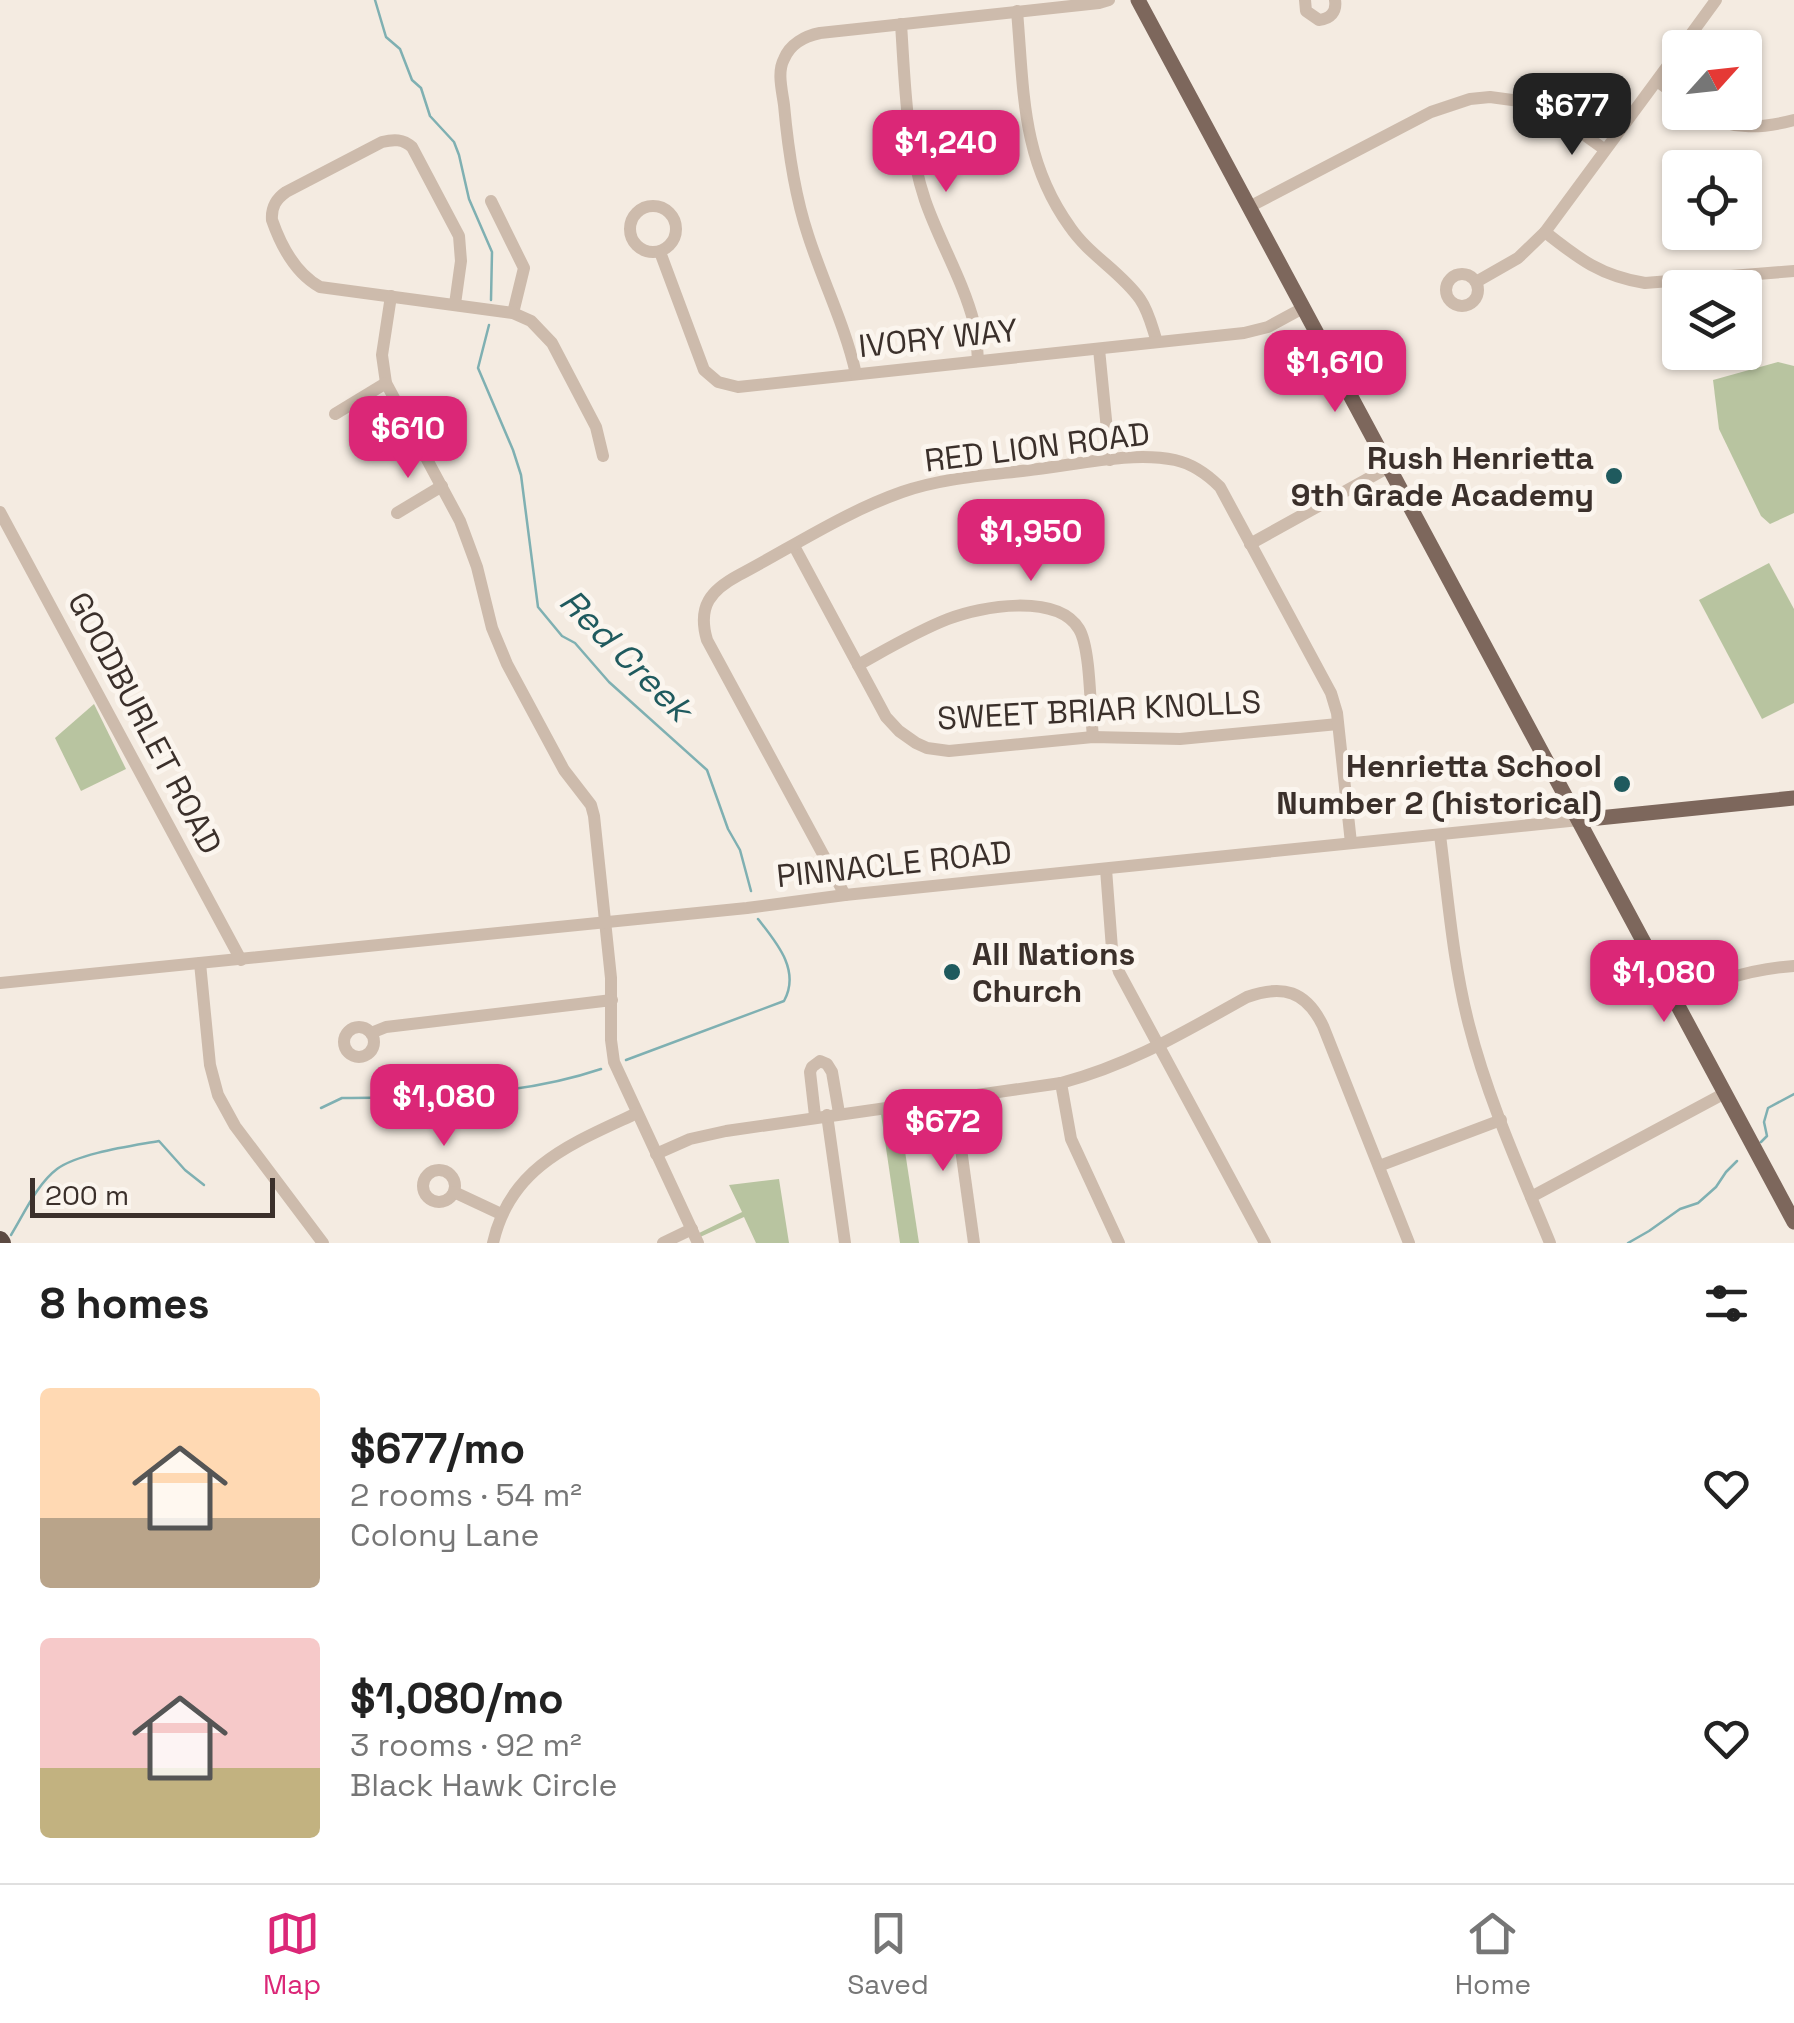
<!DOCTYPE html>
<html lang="en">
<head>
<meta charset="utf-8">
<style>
  :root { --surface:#fff; --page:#f2f2f2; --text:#222; --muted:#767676; --line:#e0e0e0; --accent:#db2777 }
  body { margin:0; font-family:"Space Grotesk",sans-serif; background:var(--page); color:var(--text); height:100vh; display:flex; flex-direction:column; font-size:38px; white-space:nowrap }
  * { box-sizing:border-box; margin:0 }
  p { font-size:32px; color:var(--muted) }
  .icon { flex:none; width:55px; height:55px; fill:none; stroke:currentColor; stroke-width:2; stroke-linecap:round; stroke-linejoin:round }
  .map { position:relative; height:1243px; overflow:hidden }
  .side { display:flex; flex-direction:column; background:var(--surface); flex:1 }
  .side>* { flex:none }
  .needle { width:65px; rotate:63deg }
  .fabs { position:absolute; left:1662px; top:30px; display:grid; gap:20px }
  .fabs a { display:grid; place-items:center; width:100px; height:100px; border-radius:10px; background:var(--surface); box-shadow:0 2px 8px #0004; font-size:50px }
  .scale { position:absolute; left:30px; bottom:25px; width:245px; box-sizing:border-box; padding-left:10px; border:5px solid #3b302b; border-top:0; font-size:28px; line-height:35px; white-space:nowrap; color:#3b302b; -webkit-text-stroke:8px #fbf5ee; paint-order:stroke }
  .price { position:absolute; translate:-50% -85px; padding:0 22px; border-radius:20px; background:var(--accent); color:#fff; font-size:32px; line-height:65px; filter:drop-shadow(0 2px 5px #0008) }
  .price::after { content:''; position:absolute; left:50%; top:60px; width:30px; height:22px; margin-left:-15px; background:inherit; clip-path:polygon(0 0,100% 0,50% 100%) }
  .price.active { background:#222; color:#fff }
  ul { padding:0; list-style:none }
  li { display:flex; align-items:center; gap:30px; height:250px; padding:0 40px }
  li span { display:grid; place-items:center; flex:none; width:280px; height:200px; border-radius:10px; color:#555 }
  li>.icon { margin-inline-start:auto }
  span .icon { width:120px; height:120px; fill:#fffc; stroke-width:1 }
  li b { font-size:42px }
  h2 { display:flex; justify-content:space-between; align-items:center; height:120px; padding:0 40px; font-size:42px }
  .dock { display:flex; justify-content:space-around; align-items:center; height:140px; border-top:2px solid var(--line); background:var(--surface); font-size:28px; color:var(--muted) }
  .dock a { display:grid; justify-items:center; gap:5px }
  .dock .active { color:var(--accent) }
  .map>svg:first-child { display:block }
  .green { fill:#b8c4a0 }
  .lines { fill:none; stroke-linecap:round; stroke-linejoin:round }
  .stream { stroke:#7fb0b2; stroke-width:2.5 }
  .minor { stroke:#cdbbac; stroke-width:12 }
  .major { stroke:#7d675c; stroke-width:15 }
  .highway { stroke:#5c4a42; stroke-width:18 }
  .poi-dot { fill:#1f5a5e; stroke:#fbf5ee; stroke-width:4 }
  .labels { text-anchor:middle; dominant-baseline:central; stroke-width:10; stroke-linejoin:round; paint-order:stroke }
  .street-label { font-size:32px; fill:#3b302b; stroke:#fbf5ee }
  .poi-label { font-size:32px; font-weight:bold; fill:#3b302b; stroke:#fbf5ee; text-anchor:end }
  .water-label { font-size:35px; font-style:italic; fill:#1f5a5e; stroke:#fbf5ee }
</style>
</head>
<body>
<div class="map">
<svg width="1794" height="1243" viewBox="0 0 1794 1243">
  <rect width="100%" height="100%" fill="#f4ebe1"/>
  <!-- green -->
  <g class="green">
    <polygon points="1778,362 1794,366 1794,513 1770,524 1761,516 1719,429 1713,380"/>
    <polygon points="1769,563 1794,609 1794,703 1762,719 1699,600"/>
    <polygon points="94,704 126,769 81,791 55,738"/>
    <polygon points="899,1112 919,1243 900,1243 881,1114"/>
    <polygon points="779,1179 789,1243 756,1243 744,1217 698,1238 697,1234 742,1212 729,1185"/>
  </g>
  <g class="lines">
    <!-- stream -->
    <g class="stream">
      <polyline points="375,0 386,37 400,49 412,80 421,88 430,116 454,142 459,155 469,199 492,252 491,300"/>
      <polyline points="489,325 478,368 513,450 521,475 538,607 562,636 575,643 609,682 707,770 728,829 740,850 751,891"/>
      <path d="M626,1060L784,1001C801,970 776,942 758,919"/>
      <path d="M321,1108L342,1098C428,1097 518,1097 601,1069"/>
      <polyline points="1761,1142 1767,1136 1764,1122 1768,1108 1794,1094"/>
      <path d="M11,1235C24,1214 37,1184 57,1169C79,1153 132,1146 159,1141L185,1170L204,1185"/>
      <polyline points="1628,1243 1649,1231 1680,1209 1698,1203 1716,1187 1726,1172 1737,1161"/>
    </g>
    <!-- minor -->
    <g class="minor">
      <path d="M1305,0L1306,11L1319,20C1330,19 1337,12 1335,0"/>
      <path d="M1017,11C1024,91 1021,159 1070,227C1089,255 1121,272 1140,299C1149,312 1152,327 1157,342"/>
      <path d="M901,24C905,83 906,143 925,200C939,241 963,280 974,323C977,335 977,348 978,361"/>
      <polyline points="1681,48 1716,0"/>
      <polyline points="1657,81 1680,98"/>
      <path d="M1700,112C1730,130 1761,129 1794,120"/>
      <polyline points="491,201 524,268 513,313"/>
      <circle cx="653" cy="229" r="23"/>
      <polyline points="1249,207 1431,112 1470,99 1490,97 1527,102 1545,109 1565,121 1604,149"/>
      <path d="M1545,232C1579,259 1601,276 1645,283L1794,271"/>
      <polyline points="660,252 704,370 718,382 738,387 1244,333 1268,327 1303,308"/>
      <circle cx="1462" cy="290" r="16"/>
      <polyline points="1476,282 1518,258 1545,232 1680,49"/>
      <polyline points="391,296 382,355 386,383 460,521 477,567 492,628 507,664 564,770 591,805 594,816 611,978 611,1040 614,1062 698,1243"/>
      <path d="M455,304L461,261L459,236L412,147C403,139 394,139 382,142L286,192C276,199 271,207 272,220C281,246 295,273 320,287L513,313L531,321L552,343L596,427L603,456"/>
      <polyline points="1099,349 1110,460"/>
      <path d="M856,374C845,325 823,282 808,235C794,193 788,149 784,105C782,90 777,72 784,59C790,44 805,36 820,33L1099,3L1109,0"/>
      <polyline points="335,414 386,383"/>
      <polyline points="0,512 241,960"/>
      <polyline points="397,513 442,486"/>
      <polyline points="1250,544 1389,467"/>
      <polyline points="794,546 886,717 899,731 916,743 927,748 949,751 1093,737 1180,739 1338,724"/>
      <path d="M858,665C887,649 917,631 948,619C981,606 1057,593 1079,629C1091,649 1090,711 1093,737"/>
      <path d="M1440,835C1448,898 1453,963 1469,1025C1488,1100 1521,1172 1550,1243"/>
      <polyline points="1106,869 1112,949 1119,972 1265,1243"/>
      <path d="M845,895L707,640C697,606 711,590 739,575C792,547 845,512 902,492C945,477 993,475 1038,469C1080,464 1134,451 1175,460C1193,464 1207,474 1220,487L1331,693L1337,713L1351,843"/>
      <polyline points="200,963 210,1065 218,1095 235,1126 323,1243"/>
      <polyline points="0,983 747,908 845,895 1579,820"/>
      <path d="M1676,1001C1714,980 1751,969 1794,966"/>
      <circle cx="359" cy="1042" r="15"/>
      <polyline points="371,1033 386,1027 612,1000"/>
      <polyline points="1061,1083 1071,1139 1119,1243"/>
      <polyline points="954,1098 974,1243"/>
      <polyline points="827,1115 845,1243"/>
      <polyline points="815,1116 810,1072 812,1067 820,1061 827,1064 832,1072 839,1113"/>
      <path d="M656,1154L690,1139L726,1131L1061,1083C1132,1064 1184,1032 1247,997C1283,984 1306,991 1323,1026L1409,1243"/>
      <polyline points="1379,1166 1501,1120"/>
      <circle cx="439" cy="1186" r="16"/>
      <polyline points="454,1192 501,1214"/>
      <polyline points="1531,1197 1725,1093"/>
      <path d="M493,1243C510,1166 573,1143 637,1113"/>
      <polyline points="663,1243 692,1229"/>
    </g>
    <!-- major -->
    <g class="major">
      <polyline points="1138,0 1794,1222"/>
      <polyline points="1579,820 1794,798"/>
    </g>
    <!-- highway -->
    <polyline class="highway" points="0,1240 2,1243"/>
  </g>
  <!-- markers -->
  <g class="poi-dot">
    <circle cx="1614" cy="476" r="10"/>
    <circle cx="1622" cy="784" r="10"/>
    <circle cx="952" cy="972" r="10"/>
  </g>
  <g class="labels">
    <!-- street labels -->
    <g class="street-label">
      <text transform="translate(938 338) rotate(-6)">IVORY WAY</text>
      <text transform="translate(1037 447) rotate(-7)">RED LION ROAD</text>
      <text transform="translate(1099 710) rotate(-3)">SWEET BRIAR KNOLLS</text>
      <text transform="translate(145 723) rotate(62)">GOODBURLET ROAD</text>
      <text transform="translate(894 864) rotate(-6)">PINNACLE ROAD</text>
    </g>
    <!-- poi labels -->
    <g class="poi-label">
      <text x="1594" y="458">Rush Henrietta<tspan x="1594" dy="37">9th Grade Academy</tspan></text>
      <text x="1602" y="766">Henrietta School<tspan x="1602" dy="37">Number 2 (historical)</tspan></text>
      <text x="972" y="954" text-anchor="start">All Nations<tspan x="972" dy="37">Church</tspan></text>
    </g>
    <!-- water labels -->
    <g class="water-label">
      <text transform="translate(626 655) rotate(45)">Red Creek</text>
    </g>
  </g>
</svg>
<div class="fabs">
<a><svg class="needle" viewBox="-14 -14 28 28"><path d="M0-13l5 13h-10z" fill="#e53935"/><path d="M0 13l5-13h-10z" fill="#767676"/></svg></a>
<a><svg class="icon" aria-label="locate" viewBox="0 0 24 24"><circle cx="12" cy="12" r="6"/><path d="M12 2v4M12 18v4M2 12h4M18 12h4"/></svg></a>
<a><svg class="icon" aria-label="layers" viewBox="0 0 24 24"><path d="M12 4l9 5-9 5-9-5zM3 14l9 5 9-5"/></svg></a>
</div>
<div class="scale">200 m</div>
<b class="price active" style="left:1572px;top:158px">$677</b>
<b class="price" style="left:946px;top:195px">$1,240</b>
<b class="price" style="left:1335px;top:415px">$1,610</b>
<b class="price" style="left:408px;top:481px">$610</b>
<b class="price" style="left:1031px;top:584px">$1,950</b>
<b class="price" style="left:1664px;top:1025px">$1,080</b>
<b class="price" style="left:444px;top:1149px">$1,080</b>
<b class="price" style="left:943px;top:1174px">$672</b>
</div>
<section class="side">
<h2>8 homes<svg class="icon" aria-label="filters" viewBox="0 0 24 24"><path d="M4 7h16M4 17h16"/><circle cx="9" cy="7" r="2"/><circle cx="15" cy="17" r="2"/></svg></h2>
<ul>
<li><span style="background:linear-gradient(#ffd9b3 65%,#b9a48a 0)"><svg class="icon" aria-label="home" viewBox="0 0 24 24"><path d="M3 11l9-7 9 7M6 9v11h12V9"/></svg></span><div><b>$677/mo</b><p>2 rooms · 54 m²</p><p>Colony Lane</p></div><svg class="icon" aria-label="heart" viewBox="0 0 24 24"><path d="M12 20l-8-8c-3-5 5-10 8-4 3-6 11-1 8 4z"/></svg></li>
<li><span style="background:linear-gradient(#f6c9c9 65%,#c2b280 0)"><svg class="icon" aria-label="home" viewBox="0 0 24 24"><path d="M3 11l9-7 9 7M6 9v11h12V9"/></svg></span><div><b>$1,080/mo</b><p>3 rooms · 92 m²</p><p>Black Hawk Circle</p></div><svg class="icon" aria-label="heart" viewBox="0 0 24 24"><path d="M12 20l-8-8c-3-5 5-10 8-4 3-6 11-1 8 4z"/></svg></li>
</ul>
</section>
<nav class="dock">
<a class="active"><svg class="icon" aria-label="map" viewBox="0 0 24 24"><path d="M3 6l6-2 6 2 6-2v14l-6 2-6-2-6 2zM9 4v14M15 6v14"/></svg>Map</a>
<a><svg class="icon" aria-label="saved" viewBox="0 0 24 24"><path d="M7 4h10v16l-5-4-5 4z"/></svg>Saved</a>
<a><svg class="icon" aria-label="home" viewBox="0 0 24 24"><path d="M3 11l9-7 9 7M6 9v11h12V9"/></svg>Home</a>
</nav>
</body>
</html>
